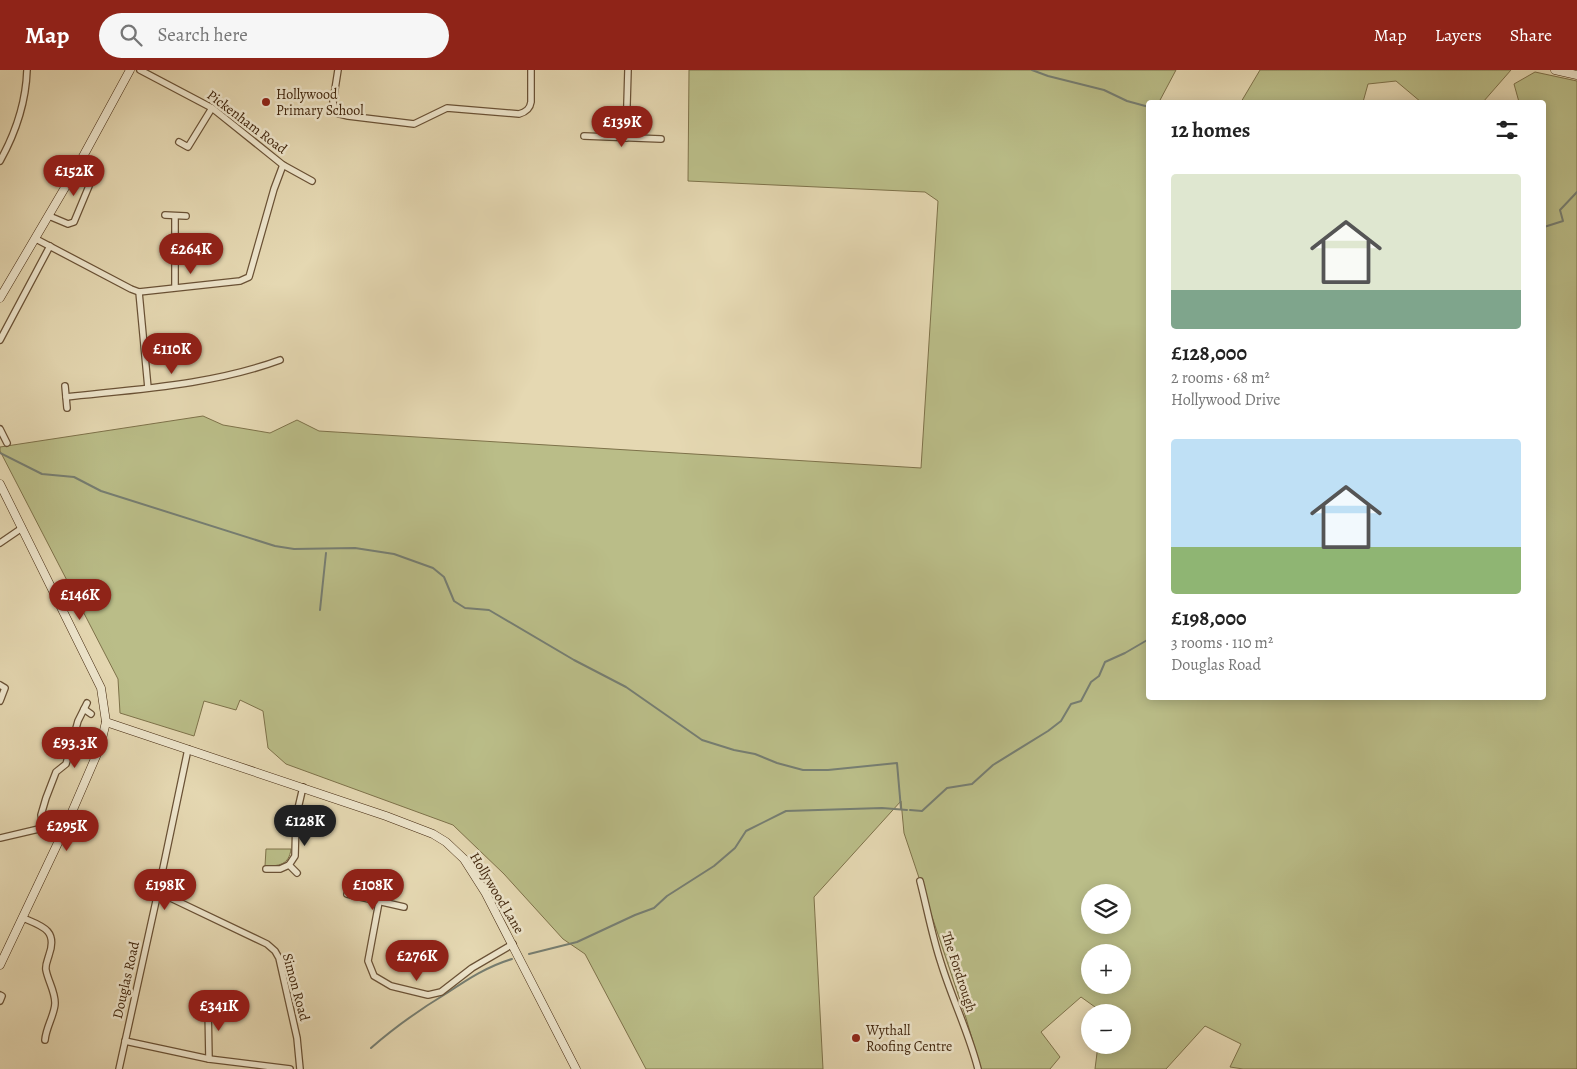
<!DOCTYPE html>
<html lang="en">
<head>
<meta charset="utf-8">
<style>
  :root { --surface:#fff; --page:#f6f6f6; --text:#222; --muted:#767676; --accent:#8f2418 }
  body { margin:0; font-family:Alegreya,serif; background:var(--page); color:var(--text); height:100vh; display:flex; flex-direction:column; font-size:19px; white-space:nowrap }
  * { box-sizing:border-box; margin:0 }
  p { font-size:16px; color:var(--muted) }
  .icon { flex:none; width:28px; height:28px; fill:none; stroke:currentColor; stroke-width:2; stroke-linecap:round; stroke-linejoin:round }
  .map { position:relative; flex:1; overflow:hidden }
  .drawer { position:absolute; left:1146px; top:30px; width:400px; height:600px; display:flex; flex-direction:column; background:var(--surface); border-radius:5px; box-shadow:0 2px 12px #0003 }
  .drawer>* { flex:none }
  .buttons { position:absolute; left:1081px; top:814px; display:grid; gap:10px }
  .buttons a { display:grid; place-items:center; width:50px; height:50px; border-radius:50%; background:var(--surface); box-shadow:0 2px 12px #0003; font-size:25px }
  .price { position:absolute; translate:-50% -42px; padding:0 11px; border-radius:18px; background:var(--accent); color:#fff; font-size:16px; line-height:32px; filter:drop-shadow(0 1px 2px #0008) }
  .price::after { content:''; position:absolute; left:50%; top:30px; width:15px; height:11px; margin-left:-8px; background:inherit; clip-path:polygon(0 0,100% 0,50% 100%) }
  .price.active { background:#222; color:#fff }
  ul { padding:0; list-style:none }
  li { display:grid; align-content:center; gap:10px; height:265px; padding:0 25px }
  li span { display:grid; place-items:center; height:155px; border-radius:5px; color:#555 }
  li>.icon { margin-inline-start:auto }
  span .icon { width:90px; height:90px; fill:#fffc; stroke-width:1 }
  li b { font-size:21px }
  h2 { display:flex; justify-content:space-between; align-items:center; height:60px; padding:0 25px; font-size:21px }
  header { display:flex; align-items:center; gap:30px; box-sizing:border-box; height:70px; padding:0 25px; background:var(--accent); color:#fff }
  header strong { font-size:24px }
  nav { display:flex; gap:28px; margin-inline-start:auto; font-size:18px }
  .search { width:350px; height:45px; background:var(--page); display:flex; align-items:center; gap:12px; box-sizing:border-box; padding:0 18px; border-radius:28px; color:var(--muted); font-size:19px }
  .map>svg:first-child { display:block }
  .green { fill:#babd88; stroke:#7e724a; fill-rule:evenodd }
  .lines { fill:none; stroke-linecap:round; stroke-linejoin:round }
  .stream { stroke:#767e72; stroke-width:2 }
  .street-casing { stroke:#6a5236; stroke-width:8 }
  .secondary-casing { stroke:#41260d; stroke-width:9 }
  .street { stroke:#eee6cd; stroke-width:5.5 }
  .secondary { stroke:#eee6cd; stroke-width:8 }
  .poi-dot { fill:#8f2418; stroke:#eee6cd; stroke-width:2 }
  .labels { text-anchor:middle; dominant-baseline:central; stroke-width:5; stroke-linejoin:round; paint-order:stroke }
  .poi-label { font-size:14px; fill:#41260d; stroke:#eee6cd; text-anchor:start }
  .street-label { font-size:14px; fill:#41260d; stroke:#eee6cd }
</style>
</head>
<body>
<header>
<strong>Map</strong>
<div class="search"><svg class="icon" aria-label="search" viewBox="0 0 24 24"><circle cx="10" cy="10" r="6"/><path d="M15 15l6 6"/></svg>Search here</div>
<nav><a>Map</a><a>Layers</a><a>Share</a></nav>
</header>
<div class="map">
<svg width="1577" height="999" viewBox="0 0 1577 999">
  <rect width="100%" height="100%" fill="#e5d8b2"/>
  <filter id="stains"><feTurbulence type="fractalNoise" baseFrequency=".004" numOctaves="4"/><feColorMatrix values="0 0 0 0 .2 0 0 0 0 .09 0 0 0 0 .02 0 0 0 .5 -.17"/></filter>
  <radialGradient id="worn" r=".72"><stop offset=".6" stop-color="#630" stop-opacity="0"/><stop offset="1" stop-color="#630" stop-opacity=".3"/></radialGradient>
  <!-- green -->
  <g class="green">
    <path d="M689,0H1176L1159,32H1149V628H1544V32H1519L1514,14L1535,2L1577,11V999H1243L1230,997L1241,974L1205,956L1166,999H1095L1098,975H1122V942H1102L1081,927L1041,962L1060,987L1050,999H981L966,948L904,763L901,731L814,827L823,999H646L585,884L563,869L504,804L453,755L286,694L268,678L263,641L240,630L236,640L204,631L194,666L120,643L118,609L0,381V377L203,346L223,355L270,363L297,350L319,361L921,398L938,131L925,122L688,111ZM1090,822H1122V855H1090ZM1090,882H1122V915H1090Z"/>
    <polygon points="1260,0 1511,0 1483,32 1421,32 1396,11 1368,14 1363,32 1241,32"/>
    <path d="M266,779H291C289,795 279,796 265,796Z"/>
  </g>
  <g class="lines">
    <!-- stream -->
    <g class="stream">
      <polyline points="1032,0 1048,6 1104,20 1127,31 1149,37"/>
      <polyline points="1544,157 1563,151 1560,140 1577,122"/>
      <polyline points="0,383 42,404 74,407 101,421 275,476 294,479 355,478 394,484 433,498 444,507 454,531 465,538 489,540 574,590 626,617 702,670 734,680 755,684 777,693 803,700 828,700 897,693 901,739"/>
      <polyline points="320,540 326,483"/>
      <polyline points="910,740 922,741 947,718 972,714 993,695 1048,661 1061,651 1071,634 1081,631 1091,612 1099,606 1105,592 1125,583 1149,569"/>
      <polyline points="529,884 577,872 635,845 654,838 667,826 714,796 735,778 746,761 786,741 882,738 907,740"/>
      <path d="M371,978C396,956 419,940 447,923C468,909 488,896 512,889"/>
    </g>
    <!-- street casing -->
    <g class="street-casing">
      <g id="street">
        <polyline points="140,0 212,38 283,95 312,111"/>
        <path d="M338,0L333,32L336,43L348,46L414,54L447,38L519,44C526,42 530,39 531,32V0"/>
        <polyline points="584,66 661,69"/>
        <polyline points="626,68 628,0"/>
        <polyline points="179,72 188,77 212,38"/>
        <path d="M0,91C15,64 26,31 27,0"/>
        <polyline points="165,145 186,146"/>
        <polyline points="49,146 68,154 74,152 94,104 80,92"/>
        <polyline points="36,169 131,219 139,222 240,211 249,207 274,119 283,95"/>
        <polyline points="175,217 175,146"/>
        <polyline points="139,222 148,318"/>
        <polyline points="0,270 50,176"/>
        <polyline points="65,316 67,338"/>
        <path d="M66,327C138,319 212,315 280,290"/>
        <polyline points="0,359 7,373"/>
        <polyline points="0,473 22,458"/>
        <polyline points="0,615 5,618 0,631"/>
        <polyline points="84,639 91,644"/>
        <polyline points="43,758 41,745 46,728 56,702 66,694 78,651 87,633"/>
        <polyline points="0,768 43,758 65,758"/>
        <polyline points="289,795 297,803"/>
        <polyline points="266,799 280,799 289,795 295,786 296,747 303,717"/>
        <path d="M920,811C927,838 932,866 941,893C952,929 969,963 978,999"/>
        <polyline points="158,822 267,874 275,881 279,888 297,968 300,999"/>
        <polyline points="347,824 404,837"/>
        <polyline points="379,832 368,891 374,906 391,916 428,925 441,922 472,898 513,874"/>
        <path d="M23,848C42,856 58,860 49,885C48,889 45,895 46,900C48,911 55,921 55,933C55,944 46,957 45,970"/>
        <polyline points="0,925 2,926 0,931"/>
        <polyline points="201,936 217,936"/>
        <polyline points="208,936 209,989"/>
        <polyline points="125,971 209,989 290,999"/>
        <polyline points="119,999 158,822 188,679"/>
      </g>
    </g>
    <!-- secondary casing -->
    <g class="secondary-casing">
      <g id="secondary">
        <polyline points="1555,0 1577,5"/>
        <polyline points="0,228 80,92 130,0"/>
        <polyline points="0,414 101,618 106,652 100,677 65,758 0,895"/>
        <polyline points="106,652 386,746 433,764 446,772 464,789 485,822 576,999"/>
      </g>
    </g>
    <!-- street -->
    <use href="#street" class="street"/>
    <!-- secondary -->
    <use href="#secondary" class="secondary"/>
  </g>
  <!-- markers -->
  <g class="poi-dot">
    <circle cx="266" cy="32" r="5"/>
    <circle cx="856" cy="968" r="5"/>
  </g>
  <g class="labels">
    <!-- poi labels -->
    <g class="poi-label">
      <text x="276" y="24">Hollywood<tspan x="276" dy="16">Primary School</tspan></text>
      <text x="866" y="960">Wythall<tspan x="866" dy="16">Roofing Centre</tspan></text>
    </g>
    <!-- street labels -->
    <g class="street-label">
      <text transform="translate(247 52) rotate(37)">Pickenham Road</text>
      <text transform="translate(497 823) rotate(59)">Hollywood Lane</text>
      <text transform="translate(959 902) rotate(72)">The Fordrough</text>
      <text transform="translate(126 910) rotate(-77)">Douglas Road</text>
      <text transform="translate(296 917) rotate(75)">Simon Road</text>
    </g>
  </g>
  <rect width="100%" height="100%" filter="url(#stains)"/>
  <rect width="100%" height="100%" fill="url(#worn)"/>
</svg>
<div class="buttons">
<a><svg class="icon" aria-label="layers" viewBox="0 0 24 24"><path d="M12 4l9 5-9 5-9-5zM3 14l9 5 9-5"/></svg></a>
<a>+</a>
<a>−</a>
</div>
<b class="price" style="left:622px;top:78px">£139K</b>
<b class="price" style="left:74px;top:127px">£152K</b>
<b class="price" style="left:191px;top:205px">£264K</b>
<b class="price" style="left:172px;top:305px">£110K</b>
<b class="price" style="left:80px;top:551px">£146K</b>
<b class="price" style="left:75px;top:699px">£93.3K</b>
<b class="price active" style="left:305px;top:777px">£128K</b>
<b class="price" style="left:67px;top:782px">£295K</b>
<b class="price" style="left:165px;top:841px">£198K</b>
<b class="price" style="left:373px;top:841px">£108K</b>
<b class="price" style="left:417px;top:912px">£276K</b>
<b class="price" style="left:219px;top:962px">£341K</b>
<section class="drawer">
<h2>12 homes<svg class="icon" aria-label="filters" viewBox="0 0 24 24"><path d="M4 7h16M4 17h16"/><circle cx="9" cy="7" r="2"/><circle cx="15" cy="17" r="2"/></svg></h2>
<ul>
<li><span style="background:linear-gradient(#dfe7d0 75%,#7fa58c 0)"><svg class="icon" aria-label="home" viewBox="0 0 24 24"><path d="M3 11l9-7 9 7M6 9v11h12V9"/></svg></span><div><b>£128,000</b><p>2 rooms · 68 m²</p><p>Hollywood Drive</p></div></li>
<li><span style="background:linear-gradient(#bfe0f5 70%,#8fb573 0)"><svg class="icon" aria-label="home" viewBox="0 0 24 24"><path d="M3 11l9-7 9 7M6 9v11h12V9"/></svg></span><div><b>£198,000</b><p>3 rooms · 110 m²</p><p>Douglas Road</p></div></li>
</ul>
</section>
</div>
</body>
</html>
